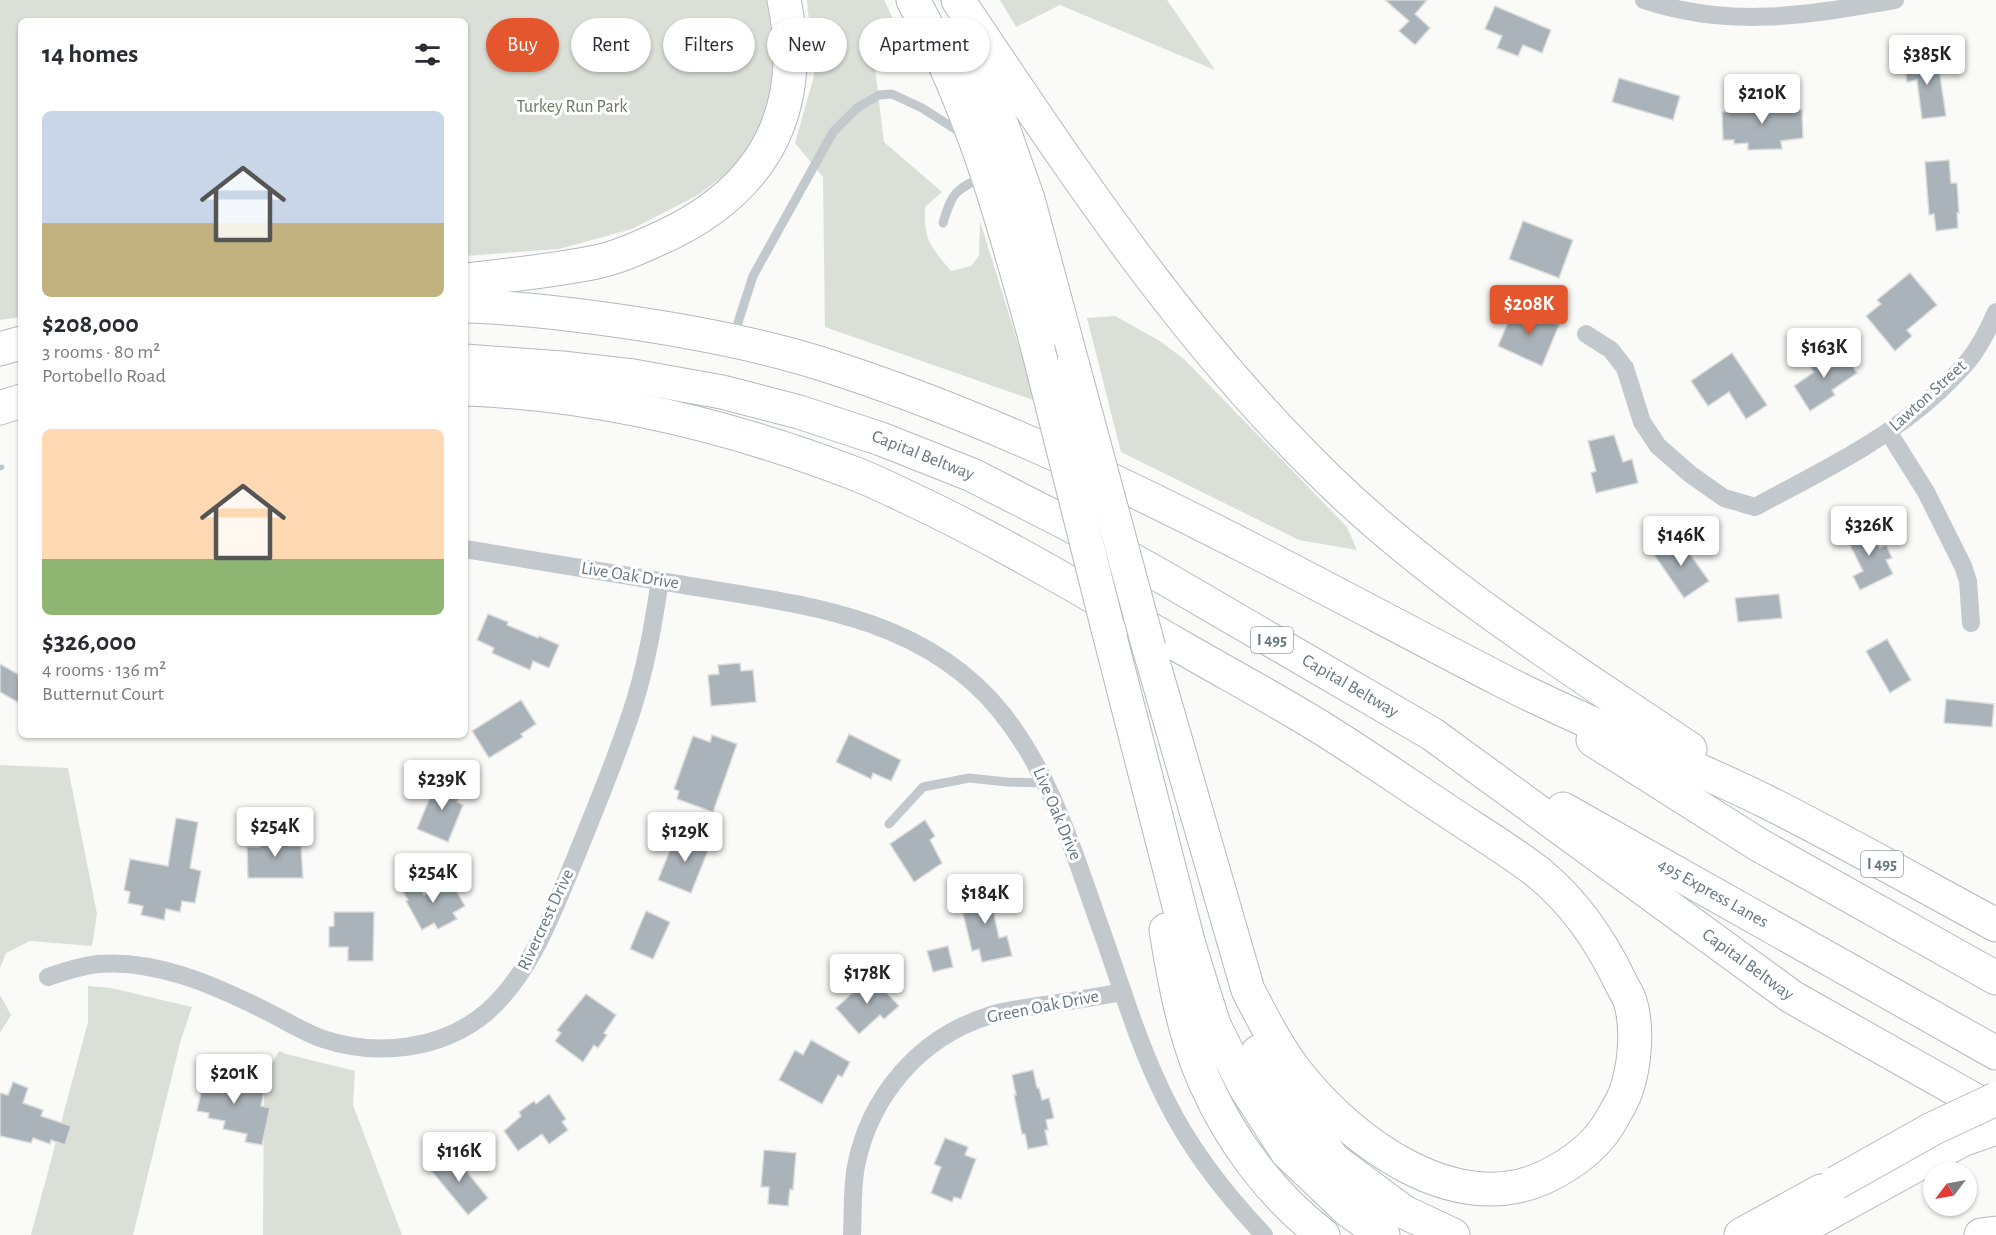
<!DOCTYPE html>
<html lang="en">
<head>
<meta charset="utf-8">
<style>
  :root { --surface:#fff; --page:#f2f2f3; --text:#2b2b33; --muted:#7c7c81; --accent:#e4572e }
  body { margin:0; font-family:"Alegreya Sans",sans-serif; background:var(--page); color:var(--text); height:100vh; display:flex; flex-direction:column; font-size:22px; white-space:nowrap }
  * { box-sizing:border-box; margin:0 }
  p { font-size:20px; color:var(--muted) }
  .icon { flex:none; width:33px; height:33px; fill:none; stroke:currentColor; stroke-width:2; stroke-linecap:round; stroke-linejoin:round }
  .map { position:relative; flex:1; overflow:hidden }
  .panel { position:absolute; left:18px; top:18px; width:450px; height:720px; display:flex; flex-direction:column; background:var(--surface); border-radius:9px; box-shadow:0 2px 4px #0004 }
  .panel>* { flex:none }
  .top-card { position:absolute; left:486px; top:18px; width:570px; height:54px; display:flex; gap:12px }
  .needle { width:39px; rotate:238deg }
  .controls { position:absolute; left:1923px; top:1162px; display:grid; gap:12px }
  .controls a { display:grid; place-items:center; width:54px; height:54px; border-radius:50%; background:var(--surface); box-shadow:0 2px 4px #0004; font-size:30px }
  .price { position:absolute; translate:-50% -51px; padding:0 14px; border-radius:6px; background:#fff; color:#222; font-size:20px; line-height:39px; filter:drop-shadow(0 2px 3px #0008) }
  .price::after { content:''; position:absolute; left:50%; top:36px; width:18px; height:14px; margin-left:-9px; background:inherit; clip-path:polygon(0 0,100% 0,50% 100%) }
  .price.on { background:var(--accent); color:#fff }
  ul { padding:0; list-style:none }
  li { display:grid; align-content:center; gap:12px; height:318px; padding:0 24px }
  li span { display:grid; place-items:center; height:186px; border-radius:9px; color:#555 }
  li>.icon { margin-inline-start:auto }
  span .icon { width:108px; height:108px; fill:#fffc; stroke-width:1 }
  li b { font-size:26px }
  h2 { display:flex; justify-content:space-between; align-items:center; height:72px; padding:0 24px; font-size:26px }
  .pill { padding:0 21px; border-radius:27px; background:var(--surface); box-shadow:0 2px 4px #0004; font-size:21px; line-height:54px }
  .pill.on { background:var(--accent); color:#fff }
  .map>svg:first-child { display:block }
  .green { fill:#dadfd7 }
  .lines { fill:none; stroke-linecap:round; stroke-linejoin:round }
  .stream { stroke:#bbc7cb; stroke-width:5 }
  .building { fill:#aab3b9; stroke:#dcdcda; stroke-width:1.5 }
  .highway-casing { stroke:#b4b9bd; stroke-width:35 }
  .lane { stroke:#c3c8cc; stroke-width:9 }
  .street { stroke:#c3c8cc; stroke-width:18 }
  .highway { stroke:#fff; stroke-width:33 }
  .highway-bridge-casing { stroke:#b4b9bd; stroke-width:35; stroke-linecap:butt }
  .highway-bridge { stroke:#fff; stroke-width:33 }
  .labels { text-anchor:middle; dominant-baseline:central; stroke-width:6; stroke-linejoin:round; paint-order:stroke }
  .shield { fill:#fff; stroke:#939fa8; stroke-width:1.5 }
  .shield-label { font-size:16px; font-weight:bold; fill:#657683 }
  .park-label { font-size:18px; fill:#687a64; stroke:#fff }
  .street-label { font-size:18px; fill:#657683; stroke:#fff }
</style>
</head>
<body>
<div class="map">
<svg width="1996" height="1235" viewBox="0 0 1996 1235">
  <rect width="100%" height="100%" fill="#fafaf8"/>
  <!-- green -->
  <g class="green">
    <polygon points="0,0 768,0 777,62 763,123 734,168 698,195 632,229 559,249 465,256 465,21 21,21 21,317 0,320"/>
    <path d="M807,0H884L898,29L875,68L884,142L942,192L925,207C924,241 930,246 951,271L971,266L979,256L980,221L1036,401L825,327L823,177L795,143L814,76Z"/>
    <polygon points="1000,0 1167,0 1215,70 1060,5 1016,27"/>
    <polygon points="1115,316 1160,341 1185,360 1347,527 1357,550 1299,540 1121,452 1087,318"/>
    <polygon points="0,765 68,768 97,914 92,946 30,941 6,953 0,968"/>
    <polygon points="88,986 111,988 192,1007 180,1043 133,1235 31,1235 88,1022"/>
    <polygon points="0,995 11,1015 0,1033"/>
    <polygon points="279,1051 286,1054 355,1071 353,1105 402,1235 263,1235 264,1079"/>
  </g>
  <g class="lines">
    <!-- stream -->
    <polyline class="stream" points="0,468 2,467"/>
  </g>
  <!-- building -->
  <g class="building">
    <polygon points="1385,0 1427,0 1415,14 1430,28 1415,45 1399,31 1409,21"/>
    <polygon points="1495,6 1551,30 1542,53 1523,45 1518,56 1497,48 1502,36 1485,29"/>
    <polygon points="1937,56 1946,116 1922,119 1917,80 1907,82 1904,61"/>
    <polygon points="1619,78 1680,96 1673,120 1612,102"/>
    <polygon points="1768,95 1768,107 1783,106 1783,111 1802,110 1803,138 1781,141 1782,149 1748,150 1748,143 1734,144 1734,140 1723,140 1722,112 1735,112 1735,108 1747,108 1746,96"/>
    <polygon points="1949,160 1951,183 1957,183 1959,213 1957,213 1958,228 1936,231 1934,214 1929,215 1925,162"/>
    <polygon points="1523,221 1573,240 1559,278 1509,259"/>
    <polygon points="1910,273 1937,305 1907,330 1912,336 1895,351 1866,316 1881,304 1877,300"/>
    <polygon points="1515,306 1559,325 1542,366 1498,346"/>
    <polygon points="1842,351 1857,373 1832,390 1835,395 1810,411 1794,386 1814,372 1808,364 1823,354 1828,361"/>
    <polygon points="1732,353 1767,405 1746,419 1729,392 1708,406 1691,381"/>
    <polygon points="1614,435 1623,462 1632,459 1638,483 1596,493 1591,473 1596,471 1588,441"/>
    <polygon points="1867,524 1880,548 1886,545 1892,558 1886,560 1893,574 1860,590 1853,576 1863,571 1845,535"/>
    <polygon points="1677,536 1709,581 1684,598 1653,553"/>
    <polygon points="1779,594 1782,618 1738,622 1735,598"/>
    <polygon points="488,614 508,622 507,625 538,638 539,636 559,645 549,668 533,661 530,670 492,653 494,648 477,640"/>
    <polygon points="1887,639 1911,680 1890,693 1866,651"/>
    <polygon points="740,663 741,671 753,670 756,702 711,706 708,675 719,674 718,665"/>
    <polygon points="0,664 21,676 21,704 0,692"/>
    <polygon points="1946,699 1994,704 1992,727 1944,723"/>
    <polygon points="521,700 536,724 521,734 523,737 489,758 472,731"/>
    <polygon points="849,734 901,760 891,781 873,773 871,779 836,762"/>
    <polygon points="712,735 737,744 713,812 677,799 679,791 674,789 693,736 710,742"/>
    <polygon points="438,778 463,788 457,802 463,805 448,842 417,829"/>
    <polygon points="176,818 198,822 190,868 201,871 195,903 182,901 180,912 166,909 164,920 141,915 143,906 128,903 130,892 124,890 130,859 168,866"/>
    <polygon points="925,820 935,836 930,840 942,863 914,882 890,844"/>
    <polygon points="289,832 289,846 301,846 303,878 248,878 247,847 260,847 259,833"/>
    <polygon points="689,834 711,843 691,893 658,880 675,838 686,843"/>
    <polygon points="415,880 424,895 450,880 465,906 453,913 457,919 438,929 434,923 422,930 406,901 408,900 401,888"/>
    <polygon points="994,885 998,904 992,905 999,938 1007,936 1012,956 982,962 979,949 972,951 962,909 968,908 965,892"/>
    <polygon points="646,911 670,922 653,959 630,949"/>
    <polygon points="334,912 374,912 373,961 348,961 348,947 329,947 329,927 334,926"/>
    <polygon points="948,946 953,967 933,972 927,951"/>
    <polygon points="871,976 899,1006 884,1019 880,1015 859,1034 836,1008"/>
    <polygon points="586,994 616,1015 604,1033 607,1035 598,1048 594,1045 583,1062 555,1041 561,1033 557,1030"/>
    <polygon points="811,1040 850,1062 842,1077 838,1075 822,1104 779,1080 795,1050 803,1055"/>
    <polygon points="207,1064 227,1068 224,1081 264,1090 261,1106 270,1108 262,1145 245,1142 247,1134 223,1129 225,1121 208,1118 209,1113 197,1111"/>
    <polygon points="1033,1070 1037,1088 1039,1088 1042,1100 1049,1098 1054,1118 1046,1120 1048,1130 1045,1130 1048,1145 1028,1149 1025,1134 1022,1134 1014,1095 1016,1095 1012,1075"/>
    <polygon points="13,1082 28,1088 23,1103 43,1110 41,1116 71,1126 65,1145 51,1140 50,1144 33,1138 31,1143 0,1136 0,1093 8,1095"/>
    <polygon points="549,1094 566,1119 562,1122 568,1130 549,1144 542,1134 518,1151 504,1131 521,1116 519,1112 534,1101 536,1104"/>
    <polygon points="945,1138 968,1147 965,1155 976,1159 961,1199 954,1197 952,1202 931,1193 941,1167 934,1164"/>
    <polygon points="764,1150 796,1153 793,1190 790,1189 788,1206 768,1204 769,1187 761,1187"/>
    <polygon points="451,1152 488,1198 468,1215 430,1169"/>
  </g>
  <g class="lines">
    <!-- highway casing -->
    <g class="highway-casing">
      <g id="highway">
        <path d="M913,0C974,111 1005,227 1038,349"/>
        <path d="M958,0C1070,167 1182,338 1328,479C1436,584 1566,665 1690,749"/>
        <polyline points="963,35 1003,128 1028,199 1073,366"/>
        <path d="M465,280C509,275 553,271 596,262C616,258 636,249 656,240C761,194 808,114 784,0"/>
        <path d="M465,306C510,307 554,312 598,318C673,328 748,341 819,363C1060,439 1278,565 1501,680C1588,725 1680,759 1767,802C1845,841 1920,884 1996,925"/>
        <polyline points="0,349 21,343"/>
        <path id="s1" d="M465,361L562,368L633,376L722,392L799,412L881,439L972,475L1070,525L1168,580L1432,734L1792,997L1996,1112"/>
        <path d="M465,389C599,394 731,426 856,474C874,481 892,490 909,498C1001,541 1088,594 1176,644C1224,672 1273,698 1320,727C1362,753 1402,781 1443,808C1475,830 1510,850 1540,874C1575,903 1602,943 1621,983C1624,989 1628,995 1630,1001C1638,1026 1635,1064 1627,1088C1625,1097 1619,1106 1614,1115C1599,1145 1573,1164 1543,1178C1453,1218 1351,1141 1298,1074C1278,1049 1263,1019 1248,990L1149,648"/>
        <polyline points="0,408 21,401"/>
        <polyline points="1107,625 1189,945 1214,1025 1245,1087 1287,1152 1349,1211 1383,1235"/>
        <polyline points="1593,740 1759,845 1996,978"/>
        <path id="s2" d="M1563,809L1996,1053"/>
        <path d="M1166,930C1174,980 1184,1034 1204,1080C1230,1140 1272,1196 1323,1235"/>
        <polyline points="1258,1052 1287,1100 1334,1160 1404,1212 1453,1235"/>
        <polyline points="1741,1235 1821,1191"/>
        <polyline points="1789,1235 1962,1140 1996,1128"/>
        <polyline points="1981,1235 1996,1233"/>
      </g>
    </g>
    <!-- lane -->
    <g class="lane">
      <path d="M943,223C952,193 955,189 984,177"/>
      <polyline points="734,335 753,276 833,132 857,108 879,95 892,94 922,108 963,134"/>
      <polyline points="889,824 923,787 969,778 1007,782 1046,783"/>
    </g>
    <!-- street -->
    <g class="street">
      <path d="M1644,0C1731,29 1807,15 1895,0"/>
      <path d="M1586,334L1611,350L1625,368L1642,422L1658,446L1690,474L1724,498L1755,507C1818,473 1884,442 1937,393C1950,380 1964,368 1974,353C1983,340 1990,326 1996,312"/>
      <polyline points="1889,433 1926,492 1963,566 1968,581 1971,623"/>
      <path d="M465,549C536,561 607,573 678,584C795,604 921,613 1001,712C1052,775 1074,854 1101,929C1121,985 1138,1044 1165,1098C1190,1149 1225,1194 1264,1235"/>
      <path d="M48,977C65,971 81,966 98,964C155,959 214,985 264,1010C283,1019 303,1032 323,1039C377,1057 442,1050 487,1012C532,972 552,913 575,859C595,809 616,760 632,710C646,668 653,625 660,581"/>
      <path d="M852,1235C853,1213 852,1188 856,1166C870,1096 919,1038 988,1016C1004,1010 1021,1009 1037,1006C1066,1002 1095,997 1123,992"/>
    </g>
    <!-- highway -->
    <use href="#highway" class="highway"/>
    <!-- highway-bridge casing -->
    <g class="highway-bridge-casing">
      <g id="highway-bridge">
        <polyline points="1038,349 1107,625"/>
        <polyline points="1073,366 1149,648"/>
        <polyline points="1836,1183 1932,1129 1996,1099"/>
      </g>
    </g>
    <!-- highway-bridge -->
    <use href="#highway-bridge" class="highway-bridge"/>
  </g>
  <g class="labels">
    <!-- shield labels -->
    <g class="shield">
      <rect x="1251" y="627" width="42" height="26" rx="4.5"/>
      <rect x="1861" y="851" width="42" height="26" rx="4.5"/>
    </g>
    <g class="shield-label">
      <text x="1272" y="640">I 495</text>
      <text x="1882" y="864">I 495</text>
    </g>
    <!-- park labels -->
    <g class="park-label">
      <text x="572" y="107">Turkey Run Park</text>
    </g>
    <!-- street labels -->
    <g class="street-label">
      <text transform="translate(1928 396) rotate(-42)">Lawton Street</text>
      <text stroke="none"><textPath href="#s1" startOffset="470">Capital Beltway</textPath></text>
      <text transform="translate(630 576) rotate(9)">Live Oak Drive</text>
      <text stroke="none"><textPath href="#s1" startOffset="956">Capital Beltway</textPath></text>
      <text transform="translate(1057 814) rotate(67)">Live Oak Drive</text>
      <text stroke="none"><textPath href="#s2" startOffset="172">495 Express Lanes</textPath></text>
      <text transform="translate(546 920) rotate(-65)">Rivercrest Drive</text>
      <text stroke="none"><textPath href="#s1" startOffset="1442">Capital Beltway</textPath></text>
      <text transform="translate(1043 1007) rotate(-11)">Green Oak Drive</text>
    </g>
  </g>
</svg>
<div class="controls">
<a><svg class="needle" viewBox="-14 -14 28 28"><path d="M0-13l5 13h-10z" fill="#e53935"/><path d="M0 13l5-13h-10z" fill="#7c7c81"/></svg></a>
</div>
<b class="price" style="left:1927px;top:86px">$385K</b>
<b class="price" style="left:1762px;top:125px">$210K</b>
<b class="price on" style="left:1529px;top:336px">$208K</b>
<b class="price" style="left:1824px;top:379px">$163K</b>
<b class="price" style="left:1869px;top:557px">$326K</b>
<b class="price" style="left:1681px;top:567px">$146K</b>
<b class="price" style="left:442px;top:811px">$239K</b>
<b class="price" style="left:275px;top:858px">$254K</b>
<b class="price" style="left:685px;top:863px">$129K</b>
<b class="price" style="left:433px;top:904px">$254K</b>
<b class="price" style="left:985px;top:925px">$184K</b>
<b class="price" style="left:867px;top:1005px">$178K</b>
<b class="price" style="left:234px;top:1105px">$201K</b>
<b class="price" style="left:459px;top:1183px">$116K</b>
<div class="top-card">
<a class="pill on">Buy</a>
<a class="pill">Rent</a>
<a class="pill">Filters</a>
<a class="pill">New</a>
<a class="pill">Apartment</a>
</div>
<section class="panel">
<h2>14 homes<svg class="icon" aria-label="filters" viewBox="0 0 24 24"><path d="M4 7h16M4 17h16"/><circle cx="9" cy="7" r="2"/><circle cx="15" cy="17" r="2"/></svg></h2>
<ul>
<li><span style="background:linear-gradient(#c9d6e8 60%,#c2b280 0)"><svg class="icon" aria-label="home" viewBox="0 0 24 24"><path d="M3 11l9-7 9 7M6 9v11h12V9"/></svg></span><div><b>$208,000</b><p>3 rooms · 80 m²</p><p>Portobello Road</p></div></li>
<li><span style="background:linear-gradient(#ffd9b3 70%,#8fb573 0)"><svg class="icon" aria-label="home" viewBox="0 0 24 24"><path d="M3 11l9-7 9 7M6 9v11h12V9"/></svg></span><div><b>$326,000</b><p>4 rooms · 136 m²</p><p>Butternut Court</p></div></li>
</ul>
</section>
</div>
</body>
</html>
